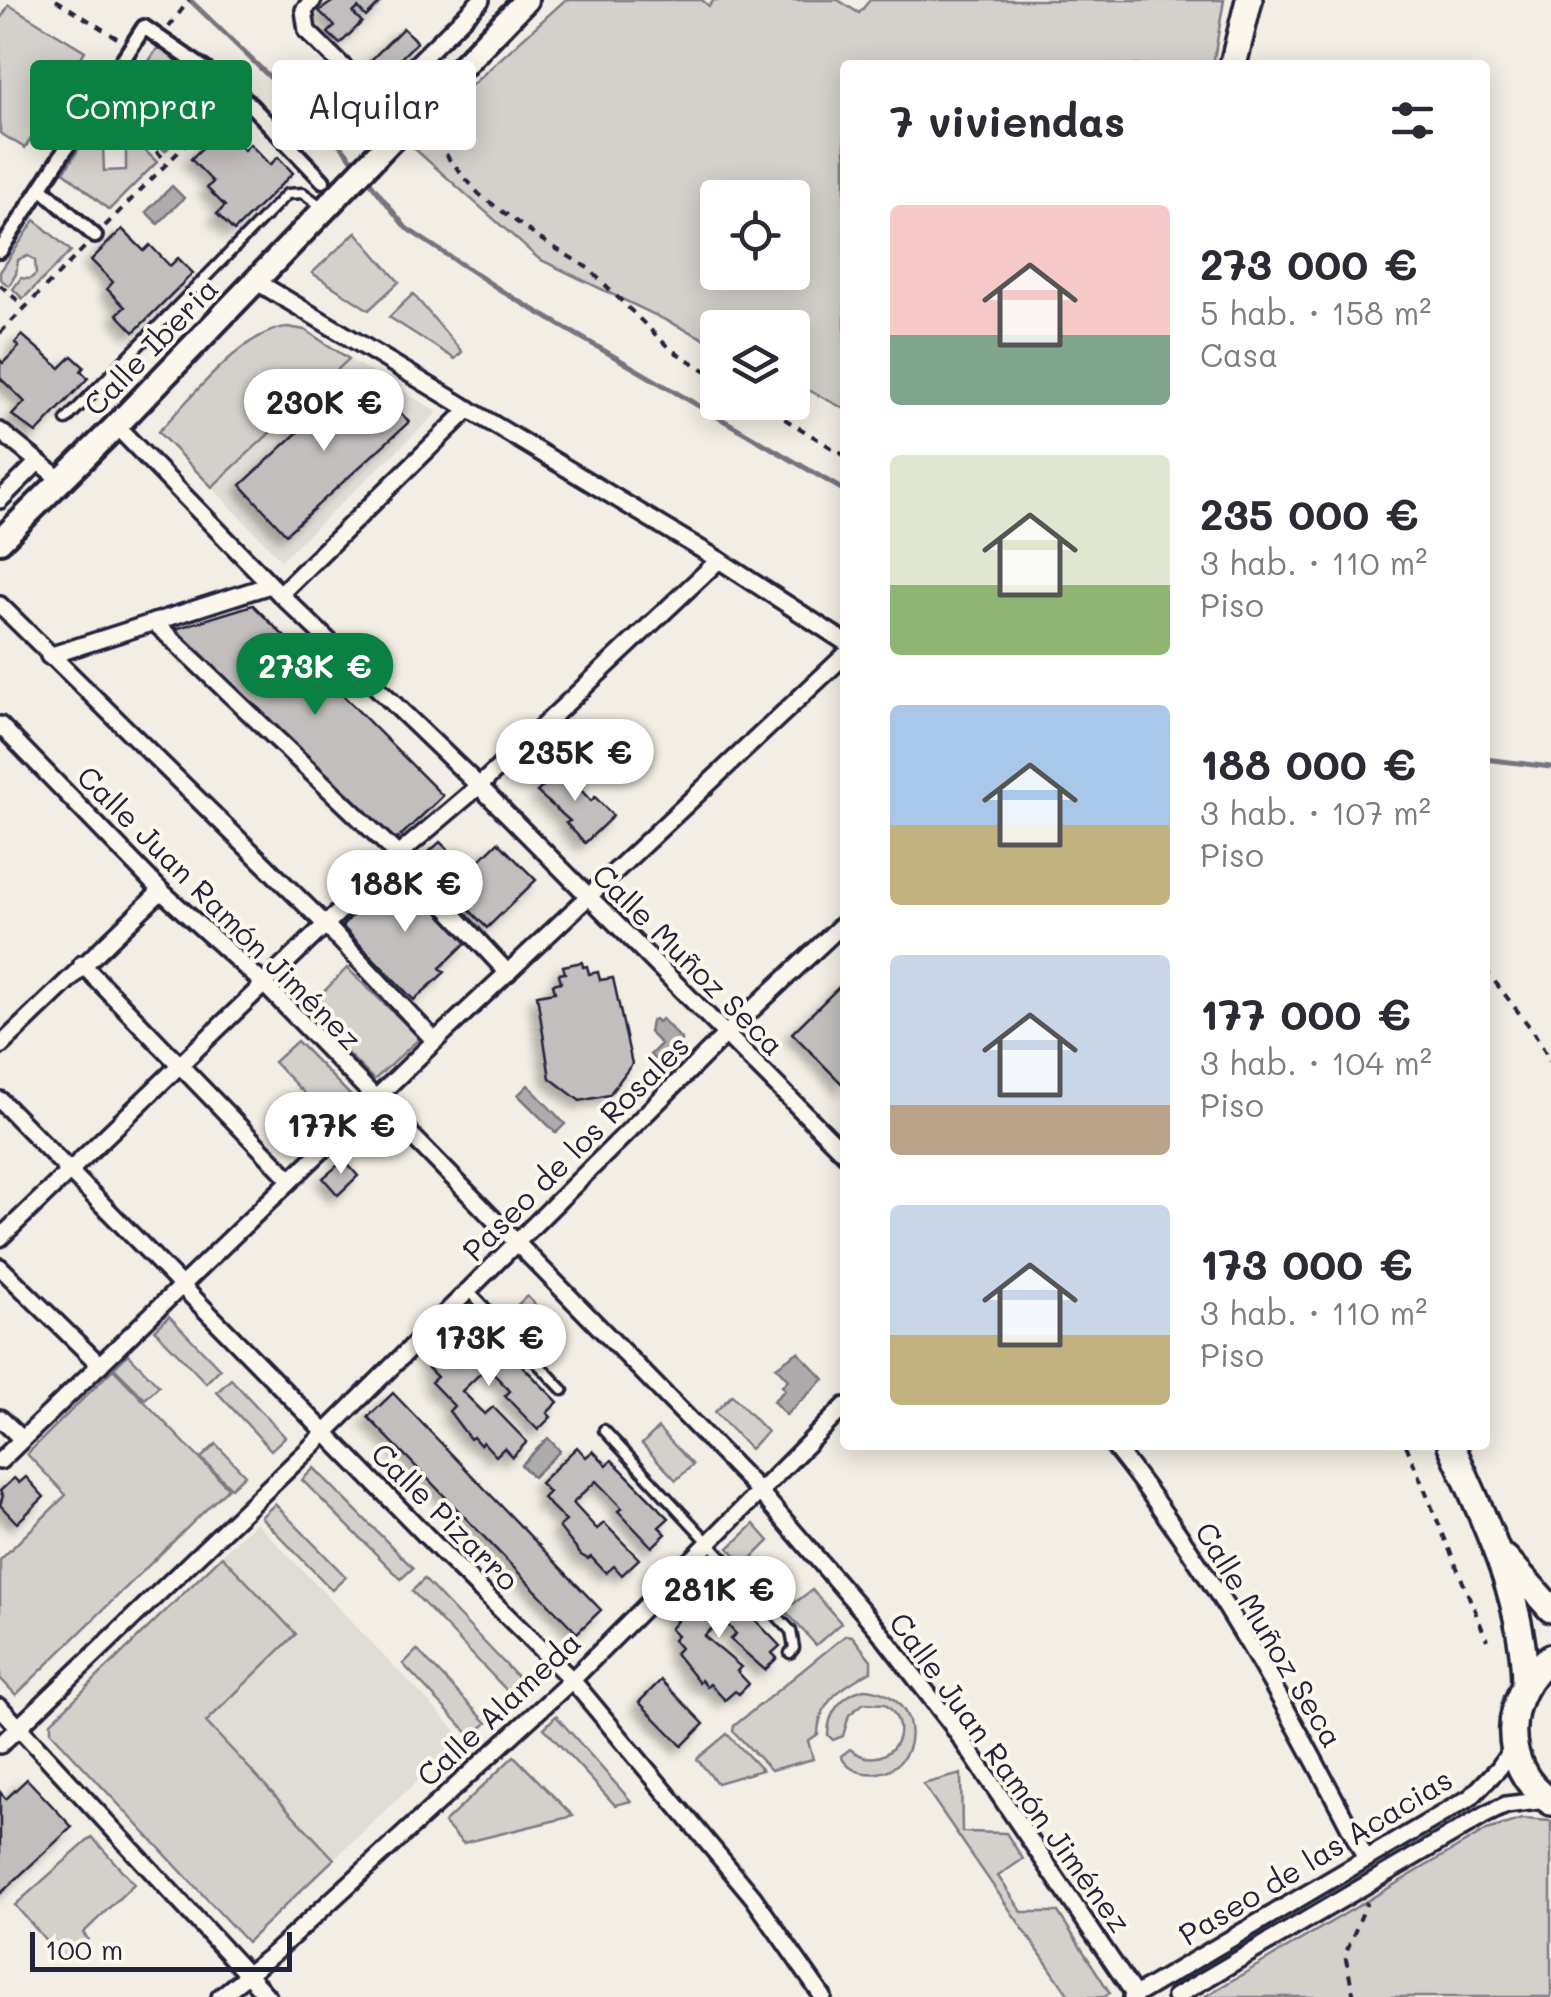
<!DOCTYPE html>
<html lang="es">
<head>
<meta charset="utf-8">
<style>
  :root { --surface:#fff; --page:#f2f2f3; --text:#2b2b33; --muted:#7c7c81; --accent:#0b8043 }
  body { margin:0; font-family:Mali,sans-serif; background:var(--page); color:var(--text); height:100vh; display:flex; flex-direction:column; font-size:38px; white-space:nowrap }
  * { box-sizing:border-box; margin:0 }
  p { font-size:32px; color:var(--muted) }
  .icon { flex:none; width:55px; height:55px; fill:none; stroke:currentColor; stroke-width:2; stroke-linecap:round; stroke-linejoin:round }
  .map { position:relative; flex:1; overflow:hidden }
  .details { position:absolute; left:840px; top:60px; width:650px; height:1390px; display:flex; flex-direction:column; background:var(--surface); border-radius:10px; box-shadow:0 5px 25px #0003 }
  .details>* { flex:none }
  .top-card { position:absolute; left:30px; top:60px; width:660px; height:90px; display:flex; gap:20px }
  .fabs { position:absolute; left:700px; top:180px; display:grid; gap:20px }
  .fabs a { display:grid; place-items:center; width:110px; height:110px; border-radius:10px; background:var(--surface); box-shadow:0 5px 25px #0003; font-size:50px }
  .scale { position:absolute; left:30px; bottom:25px; width:262px; box-sizing:border-box; padding-left:10px; border:5px solid #22223b; border-top:0; font-size:28px; line-height:35px; white-space:nowrap; color:#22223b; -webkit-text-stroke:8px #fbf7ec; paint-order:stroke }
  .price { position:absolute; translate:-50% -85px; padding:0 22px; border-radius:35px; background:#fff; color:#222; font-size:32px; line-height:65px; filter:drop-shadow(0 2px 5px #0008) }
  .price::after { content:''; position:absolute; left:50%; top:60px; width:30px; height:22px; margin-left:-15px; background:inherit; clip-path:polygon(0 0,100% 0,50% 100%) }
  .price.current { background:var(--accent); color:#fff }
  ul { padding:0; list-style:none }
  li { display:flex; align-items:center; gap:30px; height:250px; padding:0 50px }
  li span { display:grid; place-items:center; flex:none; width:280px; height:200px; border-radius:10px; color:#555 }
  li>.icon { margin-inline-start:auto }
  span .icon { width:120px; height:120px; fill:#fffc; stroke-width:1 }
  li b { font-size:42px }
  h2 { display:flex; justify-content:space-between; align-items:center; height:120px; padding:0 50px; font-size:42px }
  .chip { padding:0 35px; border-radius:10px; background:var(--surface); box-shadow:0 5px 25px #0003; font-size:35px; line-height:90px }
  .chip.current { background:var(--accent); color:#fff }
  .map>svg:first-child { display:block }
  .built { fill:#e0dcd6 }
  .green { fill:#d4d1cc; stroke:#7b7a84; stroke-width:2.5; fill-rule:evenodd }
  .water { fill:#aeabad; stroke:#76747f; stroke-width:2.5 }
  .lines { fill:none; stroke-linecap:round; stroke-linejoin:round }
  .stream { stroke:#76747f; stroke-width:5 }
  .building { fill:#c2bebe; stroke:#22223b; stroke-width:2.5; filter:url(#shadow) }
  .service-casing { stroke:#22223b; stroke-width:15 }
  .pedestrian-casing { stroke:#22223b; stroke-width:20 }
  .minor-casing { stroke:#22223b; stroke-width:22 }
  .secondary-casing { stroke:#22223b; stroke-width:30 }
  .primary-casing { stroke:#22223b; stroke-width:32 }
  .path { stroke:#22223b; stroke-width:4; stroke-dasharray:8 8; stroke-linecap:butt }
  .service { stroke:#fbf7ec; stroke-width:8 }
  .pedestrian { stroke:#fbf7ec; stroke-width:12 }
  .minor { stroke:#fbf7ec; stroke-width:15 }
  .secondary { stroke:#fbf7ec; stroke-width:22 }
  .primary { stroke:#fbf7ec; stroke-width:25 }
  .labels { text-anchor:middle; dominant-baseline:central; stroke-width:8; stroke-linejoin:round; paint-order:stroke }
  .street-label { font-size:30px; fill:#22223b; stroke:#fbf7ec }
</style>
</head>
<body>
<div class="map">
<svg width="1551" height="1997" viewBox="0 0 1551 1997">
  <defs>
    <filter id="shadow"><feDropShadow dx="-7" dy="7" stdDeviation="5" flood-color="#0004"/></filter>
  </defs>
  <rect width="100%" height="100%" fill="#f2eee5"/>
  <filter id="ink" filterUnits="userSpaceOnUse"><feTurbulence type="fractalNoise" baseFrequency=".01" numOctaves="2"/><feDisplacementMap in="SourceGraphic" scale="20" xChannelSelector="R" yChannelSelector="G"/><feConvolveMatrix kernelMatrix="1 2 1 2 8 2 1 2 1" color-interpolation-filters="sRGB"/></filter>
  <g filter="url(#ink)">
    <!-- built -->
    <g class="built">
      <polygon points="349,359 438,412 281,560 212,487"/>
      <polygon points="256,1522 463,1738 334,1859 132,1642"/>
    </g>
    <!-- green -->
    <g class="green">
      <path d="M565,0H702L709,6L714,0H838L859,13L870,0H1224L1213,65H845V409L793,382L792,328H718L717,345L539,259L408,143ZM718,198H792V272H718Z"/>
      <polygon points="9,5 85,51 25,148 0,133 0,20"/>
      <polygon points="158,47 226,93 165,151 140,129 158,108 156,106 138,126 119,108"/>
      <polygon points="103,111 131,137 123,145 103,146 104,171 126,170 126,147 133,139 157,162 109,210 64,172"/>
      <polygon points="35,220 71,251 23,299 13,289 21,278 30,279 36,274 35,260 28,256 18,260 16,274 9,286 0,279 0,272"/>
      <polygon points="356,232 399,282 369,310 312,273"/>
      <polygon points="413,294 462,352 455,359 389,317"/>
      <path d="M288,327L305,330L349,359L212,487L158,432C190,400 243,330 288,327Z"/>
      <polygon points="347,968 420,1038 374,1080 305,1011"/>
      <polygon points="297,1041 355,1100 332,1122 274,1062"/>
      <polygon points="527,1296 561,1331 545,1346 511,1311"/>
      <polygon points="169,1316 220,1369 206,1383 155,1330"/>
      <polygon points="128,1354 159,1386 145,1399 114,1368"/>
      <polygon points="113,1369 228,1488 16,1695 0,1678 0,1560 66,1495 27,1454"/>
      <polygon points="231,1379 285,1437 271,1450 217,1392"/>
      <polygon points="732,1395 767,1432 750,1449 715,1412"/>
      <polygon points="658,1428 693,1465 676,1480 642,1444"/>
      <polygon points="216,1444 245,1475 231,1488 201,1458"/>
      <polygon points="314,1468 413,1568 401,1579 302,1480"/>
      <polygon points="275,1504 346,1577 332,1590 261,1517"/>
      <polygon points="754,1524 769,1541 751,1559 752,1567 786,1604 793,1604 812,1590 841,1623 816,1645 729,1548"/>
      <polygon points="222,1556 296,1634 206,1722 334,1859 247,1942 51,1732 51,1722"/>
      <polygon points="424,1579 525,1685 513,1697 412,1591"/>
      <path d="M846,1635L852,1636L871,1660V1671C844,1686 819,1700 818,1734L808,1741L813,1759L771,1770L733,1731L734,1726Z"/>
      <polygon points="417,1650 487,1723 472,1737 403,1664"/>
      <path d="M864,1689C929,1693 923,1780 865,1773C853,1771 845,1765 841,1756L850,1749C884,1776 920,1732 885,1704L864,1703L849,1715L843,1736L833,1740L828,1735C828,1712 842,1695 864,1689Z"/>
      <polygon points="556,1716 631,1801 615,1805 544,1728"/>
      <polygon points="727,1734 762,1770 717,1783 697,1759"/>
      <polygon points="514,1756 573,1816 463,1843 444,1823"/>
      <polygon points="961,1774 962,1832 1006,1833 1023,1859 998,1876 1022,1912 1058,1912 1110,1993 1104,1997 1070,1997 923,1784"/>
      <polygon points="1522,1819 1551,1821 1551,1997 1204,1997 1487,1830"/>
      <polygon points="92,1837 134,1884 83,1933 88,1939 64,1961 15,1905"/>
    </g>
    <!-- water -->
    <g class="water">
      <polygon points="172,186 184,198 158,224 146,212"/>
      <polygon points="655,1019 658,1022 662,1019 682,1040 658,1063 650,1055 661,1044 649,1032 651,1021"/>
      <polygon points="528,1085 565,1124 556,1133 518,1095"/>
      <polygon points="798,1352 824,1379 786,1415 773,1401 785,1390 782,1386 788,1380 776,1367"/>
      <polygon points="548,1438 560,1451 533,1477 521,1465"/>
    </g>
    <g class="lines">
      <!-- stream -->
      <g class="stream">
        <polyline points="190,0 342,147 356,164"/>
        <polyline points="366,177 406,228 505,293 845,491"/>
        <polyline points="1485,759 1551,767"/>
      </g>
    </g>
    <!-- building -->
    <g class="building">
      <polygon points="335,0 383,0 366,17 358,8 353,13 362,22 340,44 328,33 335,26 319,11"/>
      <polygon points="403,28 417,42 376,83 362,69"/>
      <polygon points="222,128 244,150 250,144 270,165 278,157 293,173 234,231 217,214 225,206 207,188 213,182 191,159"/>
      <polygon points="122,229 144,251 150,245 170,266 178,258 193,273 134,332 117,314 125,307 107,289 113,282 91,260"/>
      <polygon points="22,335 60,368 72,356 84,367 81,371 88,378 36,433 12,415 25,402 0,378 0,360 3,363 19,347 15,343"/>
      <polygon points="355,379 370,395 378,388 409,422 286,534 241,485"/>
      <polygon points="253,605 443,796 393,843 175,629"/>
      <polygon points="565,766 584,786 580,789 591,801 595,797 613,816 585,843 566,823 570,821 537,792"/>
      <polygon points="440,842 469,871 498,842 536,880 487,928 420,860"/>
      <polygon points="398,871 467,942 440,968 445,972 414,1000 342,926"/>
      <polygon points="582,962 583,967 587,966 589,974 598,972 600,980 613,978 632,1064 609,1095 580,1101 550,1078 537,995 555,992 553,984 561,982 559,974 565,973 563,966"/>
      <polygon points="845,981 845,1087 792,1033"/>
      <polygon points="344,1160 358,1176 338,1195 323,1178"/>
      <polygon points="477,1320 558,1402 547,1413 551,1417 538,1430 505,1396 510,1391 487,1367 462,1391 485,1414 493,1407 527,1442 512,1457 504,1448 496,1456 483,1442 480,1445 473,1437 470,1439 449,1411 454,1406 431,1382 437,1377 428,1368"/>
      <polygon points="393,1393 601,1610 577,1633 368,1417"/>
      <polygon points="577,1447 586,1457 593,1451 607,1465 612,1460 669,1518 659,1527 666,1534 652,1547 618,1511 622,1508 596,1481 573,1503 597,1529 604,1523 639,1559 622,1575 614,1566 606,1573 591,1557 588,1559 581,1555 559,1527 566,1521 543,1498 549,1492 540,1483"/>
      <polygon points="26,1477 44,1497 17,1523 0,1505 3,1496 0,1491 14,1478 19,1483"/>
      <polygon points="695,1588 705,1598 712,1591 727,1606 735,1599 780,1646 772,1653 777,1658 765,1670 730,1639 736,1634 722,1619 704,1636 741,1667 737,1671 749,1684 739,1694 735,1691 725,1700 710,1684 707,1687 701,1680 699,1683 675,1653 680,1648 673,1640 677,1636 670,1629 677,1621 670,1613"/>
      <polygon points="661,1680 704,1724 682,1746 639,1702"/>
      <polygon points="27,1779 72,1827 0,1894 0,1792 6,1799"/>
    </g>
    <g class="lines">
      <!-- service casing -->
      <g class="service-casing">
        <g id="service">
          <polyline points="66,420 287,194 303,193 321,206"/>
          <polyline points="470,1292 563,1390"/>
          <polyline points="604,1430 791,1631 794,1648 790,1653"/>
        </g>
      </g>
      <!-- pedestrian casing -->
      <g class="pedestrian-casing">
        <g id="pedestrian">
          <polyline points="41,188 95,236"/>
          <polyline points="0,251 144,27 238,92 323,181"/>
        </g>
      </g>
      <!-- minor casing -->
      <g class="minor-casing">
        <g id="minor">
          <polyline points="313,0 304,10 307,31 376,99 384,96 481,0"/>
          <polyline points="254,280 719,560 845,642"/>
          <polyline points="116,426 280,594 479,786 845,1154"/>
          <polyline points="0,431 61,480"/>
          <polyline points="0,500 38,462"/>
          <polyline points="280,594 469,409"/>
          <polyline points="0,605 325,924 435,1041"/>
          <polyline points="154,622 398,855 508,973"/>
          <polyline points="49,656 270,585"/>
          <polyline points="0,725 161,891 264,984 759,1491 876,1627 952,1725 1135,1995"/>
          <polyline points="82,964 290,1179"/>
          <polyline points="0,1046 161,891"/>
          <polyline points="0,1100 441,1551 572,1680 753,1897 823,1997"/>
          <polyline points="0,1238 398,855 479,786 719,560"/>
          <polyline points="0,1267 100,1365"/>
          <polyline points="0,1418 22,1439"/>
          <path d="M1113,1445C1214,1572 1292,1715 1366,1859"/>
          <polyline points="0,1461 435,1041 845,655"/>
          <polyline points="0,1707 268,1997"/>
          <polyline points="0,1745 311,1447 725,1035 845,922"/>
          <polyline points="220,1997 274,1953 572,1680 845,1406"/>
          <polyline points="1132,1997 1471,1797 1499,1768 1513,1747"/>
          <polyline points="1175,1997 1485,1815 1506,1805 1546,1800"/>
        </g>
      </g>
      <!-- secondary casing -->
      <g class="secondary-casing">
        <polyline id="secondary" points="0,541 116,426 526,0"/>
      </g>
      <!-- primary casing -->
      <g class="primary-casing">
        <g id="primary">
          <polyline points="1233,65 1249,0"/>
          <path d="M1451,1445C1485,1522 1524,1598 1525,1684"/>
          <polyline points="1506,1559 1551,1609"/>
          <path d="M1551,1657C1502,1693 1498,1767 1551,1802"/>
        </g>
      </g>
      <!-- path -->
      <g class="path">
        <polyline points="56,0 120,40"/>
        <polyline points="169,27 189,0"/>
        <polyline points="109,108 168,162"/>
        <polyline points="430,126 449,159 479,194 537,237 588,268 670,349 718,378"/>
        <polyline points="105,226 229,101"/>
        <polyline points="0,285 25,307"/>
        <polyline points="0,333 85,247"/>
        <polyline points="757,402 845,456"/>
        <polyline points="1485,969 1533,1031 1551,1062"/>
        <polyline points="1406,1445 1487,1640"/>
        <polyline points="1354,1997 1345,1955 1367,1902"/>
      </g>
      <!-- service -->
      <use href="#service" class="service"/>
      <!-- pedestrian -->
      <use href="#pedestrian" class="pedestrian"/>
      <!-- minor -->
      <use href="#minor" class="minor"/>
      <!-- secondary -->
      <use href="#secondary" class="secondary"/>
      <!-- primary -->
      <use href="#primary" class="primary"/>
    </g>
  </g>
  <g class="labels">
    <!-- street labels -->
    <g class="street-label">
      <text transform="translate(150 346) rotate(-46)">Calle Iberia</text>
      <text transform="translate(220 907) rotate(45)">Calle Juan Ramón Jiménez</text>
      <text transform="translate(689 959) rotate(45)">Calle Muñoz Seca</text>
      <text transform="translate(575 1147) rotate(-45)">Paseo de los Rosales</text>
      <text transform="translate(446 1516) rotate(45)">Calle Pizarro</text>
      <text transform="translate(1270 1634) rotate(59)">Calle Muñoz Seca</text>
      <text transform="translate(498 1708) rotate(-43)">Calle Alameda</text>
      <text transform="translate(1011 1772) rotate(54)">Calle Juan Ramón Jiménez</text>
      <text transform="translate(1315 1856) rotate(-31)">Paseo de las Acacias</text>
    </g>
  </g>
</svg>
<div class="fabs">
<a><svg class="icon" aria-label="locate" viewBox="0 0 24 24"><circle cx="12" cy="12" r="6"/><path d="M12 2v4M12 18v4M2 12h4M18 12h4"/></svg></a>
<a><svg class="icon" aria-label="layers" viewBox="0 0 24 24"><path d="M12 4l9 5-9 5-9-5zM3 14l9 5 9-5"/></svg></a>
</div>
<div class="scale">100 m</div>
<b class="price" style="left:324px;top:454px">230K €</b>
<b class="price current" style="left:315px;top:718px">273K €</b>
<b class="price" style="left:575px;top:804px">235K €</b>
<b class="price" style="left:405px;top:935px">188K €</b>
<b class="price" style="left:341px;top:1177px">177K €</b>
<b class="price" style="left:489px;top:1389px">173K €</b>
<b class="price" style="left:719px;top:1641px">281K €</b>
<div class="top-card">
<a class="chip current">Comprar</a>
<a class="chip">Alquilar</a>
</div>
<section class="details">
<h2>7 viviendas<svg class="icon" aria-label="filters" viewBox="0 0 24 24"><path d="M4 7h16M4 17h16"/><circle cx="9" cy="7" r="2"/><circle cx="15" cy="17" r="2"/></svg></h2>
<ul>
<li><span style="background:linear-gradient(#f6c9c9 65%,#7fa58c 0)"><svg class="icon" aria-label="home" viewBox="0 0 24 24"><path d="M3 11l9-7 9 7M6 9v11h12V9"/></svg></span><div><b>273 000 €</b><p>5 hab. · 158 m²</p><p>Casa</p></div></li>
<li><span style="background:linear-gradient(#dfe7d0 65%,#8fb573 0)"><svg class="icon" aria-label="home" viewBox="0 0 24 24"><path d="M3 11l9-7 9 7M6 9v11h12V9"/></svg></span><div><b>235 000 €</b><p>3 hab. · 110 m²</p><p>Piso</p></div></li>
<li><span style="background:linear-gradient(#a9c7e8 60%,#c2b280 0)"><svg class="icon" aria-label="home" viewBox="0 0 24 24"><path d="M3 11l9-7 9 7M6 9v11h12V9"/></svg></span><div><b>188 000 €</b><p>3 hab. · 107 m²</p><p>Piso</p></div></li>
<li><span style="background:linear-gradient(#c9d6e8 75%,#b9a48a 0)"><svg class="icon" aria-label="home" viewBox="0 0 24 24"><path d="M3 11l9-7 9 7M6 9v11h12V9"/></svg></span><div><b>177 000 €</b><p>3 hab. · 104 m²</p><p>Piso</p></div></li>
<li><span style="background:linear-gradient(#c9d6e8 65%,#c2b280 0)"><svg class="icon" aria-label="home" viewBox="0 0 24 24"><path d="M3 11l9-7 9 7M6 9v11h12V9"/></svg></span><div><b>173 000 €</b><p>3 hab. · 110 m²</p><p>Piso</p></div></li>
</ul>
</section>
</div>
</body>
</html>
